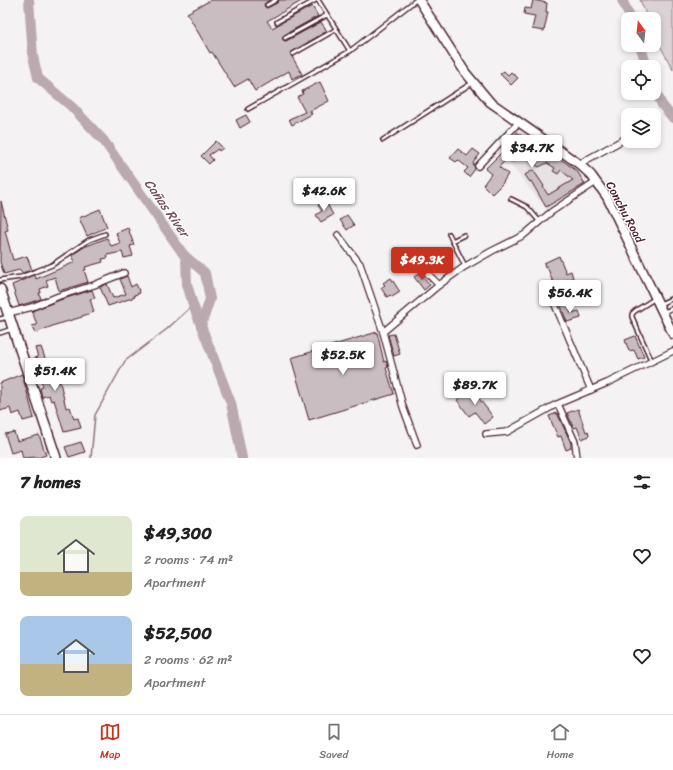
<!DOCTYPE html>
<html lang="en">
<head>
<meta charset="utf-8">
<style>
  :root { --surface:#fff; --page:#f6f6f6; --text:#222; --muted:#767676; --line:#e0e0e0; --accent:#c8321e }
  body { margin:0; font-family:Sriracha,sans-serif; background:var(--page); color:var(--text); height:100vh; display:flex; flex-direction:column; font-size:15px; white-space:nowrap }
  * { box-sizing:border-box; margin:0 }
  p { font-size:13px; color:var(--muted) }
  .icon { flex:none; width:22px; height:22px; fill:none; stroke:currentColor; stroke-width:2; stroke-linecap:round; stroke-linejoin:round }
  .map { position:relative; height:458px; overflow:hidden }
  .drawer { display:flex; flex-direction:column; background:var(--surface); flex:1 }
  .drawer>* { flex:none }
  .needle { width:26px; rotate:345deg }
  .controls { position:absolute; left:621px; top:12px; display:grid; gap:8px }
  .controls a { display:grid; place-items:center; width:40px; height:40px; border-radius:8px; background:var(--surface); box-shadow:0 2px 6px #0003; font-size:20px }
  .price { position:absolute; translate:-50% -34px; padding:0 9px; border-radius:4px; background:#fff; color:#222; font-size:13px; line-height:26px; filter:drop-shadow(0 1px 2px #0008) }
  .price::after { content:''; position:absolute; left:50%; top:24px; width:12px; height:9px; margin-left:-6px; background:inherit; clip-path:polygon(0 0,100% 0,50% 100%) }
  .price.current { background:var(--accent); color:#fff }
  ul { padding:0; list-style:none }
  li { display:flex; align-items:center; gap:12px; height:100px; padding:0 20px }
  li span { display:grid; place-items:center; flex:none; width:112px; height:80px; border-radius:8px; color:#555 }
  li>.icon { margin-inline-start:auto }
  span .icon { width:48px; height:48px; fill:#fffc; stroke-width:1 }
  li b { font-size:17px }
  h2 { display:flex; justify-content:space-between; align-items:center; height:48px; padding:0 20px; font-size:17px }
  .tab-bar { display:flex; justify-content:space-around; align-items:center; height:56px; border-top:1px solid var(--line); background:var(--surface); font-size:11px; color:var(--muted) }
  .tab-bar a { display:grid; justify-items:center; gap:2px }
  .tab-bar .current { color:var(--accent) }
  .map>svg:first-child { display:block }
  .built { fill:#e7e2e3 }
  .green { fill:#dbd2d5; stroke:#927880 }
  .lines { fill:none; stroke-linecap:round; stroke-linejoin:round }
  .stream { stroke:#8d727a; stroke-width:1.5 }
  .river { stroke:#baa9ae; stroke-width:10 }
  .building { fill:#cabdc1; stroke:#4a1f2b }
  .service-casing { stroke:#4a1f2b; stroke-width:6 }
  .minor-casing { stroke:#4a1f2b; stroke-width:8 }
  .secondary-casing { stroke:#4a1f2b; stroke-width:11 }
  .primary-casing { stroke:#4a1f2b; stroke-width:12 }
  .service { stroke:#fff; stroke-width:3 }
  .minor { stroke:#fff; stroke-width:5.5 }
  .secondary { stroke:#fff; stroke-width:8 }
  .primary { stroke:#fff; stroke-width:9 }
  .labels { text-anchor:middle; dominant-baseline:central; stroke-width:3; stroke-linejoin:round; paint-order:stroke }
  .street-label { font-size:12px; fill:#4a1f2b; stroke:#fff }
  .water-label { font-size:13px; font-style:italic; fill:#714f59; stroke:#fff }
</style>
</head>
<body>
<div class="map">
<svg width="673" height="458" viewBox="0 0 673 458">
  <rect width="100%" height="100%" fill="#f4f2f2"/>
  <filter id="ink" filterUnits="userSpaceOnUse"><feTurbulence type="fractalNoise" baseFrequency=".025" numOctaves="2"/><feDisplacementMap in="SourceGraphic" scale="8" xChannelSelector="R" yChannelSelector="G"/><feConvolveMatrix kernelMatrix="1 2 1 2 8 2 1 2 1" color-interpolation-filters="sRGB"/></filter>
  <g filter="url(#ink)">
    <!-- built -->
    <polygon class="built" points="516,127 581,175 588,185 548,211 496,147"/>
    <!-- green -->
    <polygon class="green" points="640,0 673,0 673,70 654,34 654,19 648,19"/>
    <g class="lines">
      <!-- stream -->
      <polyline class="stream" points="91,458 95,415 125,361 167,329 193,305"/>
      <!-- river -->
      <g class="river">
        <polyline points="29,0 33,56 38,78 72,107 104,141 186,258 187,284 193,305 231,403 242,458"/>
        <polyline points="622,0 631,19"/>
        <polyline points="640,45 647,67"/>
        <polyline points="654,87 662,105 673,118"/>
        <polyline points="185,256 205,273 210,299 201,326"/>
      </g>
    </g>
    <!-- building -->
    <g class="building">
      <polygon points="211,0 270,0 264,4 265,7 267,8 277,3 279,0 303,0 267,21 272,28 312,6 318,16 284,35 283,40 286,41 321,22 327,31 290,53 302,74 292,79 289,71 255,91 248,79 234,87 212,52 210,53 187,13"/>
      <polygon points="533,0 547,3 546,12 548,12 544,31 532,29 535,16 524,14 525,8 531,9"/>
      <polygon points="504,71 508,75 511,72 518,78 511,85 500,74"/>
      <polygon points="320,82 329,101 310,111 312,114 292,125 289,119 305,112 297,97 303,94 302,91"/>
      <polygon points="246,115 250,122 240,128 236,120"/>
      <polygon points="517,132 534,146 536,144 549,154 550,152 566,163 577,171 585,184 546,207 531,181 530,182 525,175 533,170 544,186 543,187 548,195 573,180 561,170 558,174 553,171 555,168 547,163 539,167 528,160 531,155 524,149 513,162 508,158 499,167 508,174 502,184 492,194 483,185 491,174 485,169 504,150 502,148 508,141 509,143"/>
      <polygon points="216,141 223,148 219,151 218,149 209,155 213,160 209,164 201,156"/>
      <polygon points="458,149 467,156 473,149 480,154 473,163 475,169 469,177 464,172 468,168 458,160 456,162 450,158"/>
      <polygon points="325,200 333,215 321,222 316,215 322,211 318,205"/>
      <polygon points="1,201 8,230 5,231 13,260 27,256 32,270 22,273 19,270 4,274 0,262"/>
      <polygon points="100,209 107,227 87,236 79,218"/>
      <polygon points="347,215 354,225 347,230 340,220"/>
      <polygon points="128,228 134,245 130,246 133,256 124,258 122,252 107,255 108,258 102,259 103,262 85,267 86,270 84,270 88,282 59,291 55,277 46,280 48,286 40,289 41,293 39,293 41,299 19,306 12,285 35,275 36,279 75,262 72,255 84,247 107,238 111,246 120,243 116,233"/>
      <polygon points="559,256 566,273 571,271 573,278 561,282 566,294 560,296 558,293 555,294 553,289 555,288 547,266 545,267 544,263"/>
      <polygon points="420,273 430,285 424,290 414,277"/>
      <polygon points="127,276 131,287 136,284 140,293 134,295 135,297 108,306 100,287 107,284 113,298 126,294 120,279"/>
      <polygon points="391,278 400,292 392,297 390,295 387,297 381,288 385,285 383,283"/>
      <polygon points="92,290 95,298 90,299 94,312 82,316 82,317 55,325 35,333 32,326 37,325 32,311 60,300"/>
      <polygon points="567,303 571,313 579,311 581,318 567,322 561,306"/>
      <polygon points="377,332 384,362 386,361 388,367 386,368 394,394 309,420 291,358"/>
      <polygon points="394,334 400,354 394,356 388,335"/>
      <polygon points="635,336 644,357 638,359 634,350 629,351 625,340"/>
      <polygon points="41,347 46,361 48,360 54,379 55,379 56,383 60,382 66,408 70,407 74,419 78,418 81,428 64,432 54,400 51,401 49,395 42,397 40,388 43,387 36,363 31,364 30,360 38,357 35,348"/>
      <polygon points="22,374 34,418 23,421 20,412 12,415 10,408 0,411 0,383"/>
      <polygon points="472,389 493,417 484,424 475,412 469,416 457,400"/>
      <polygon points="578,409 586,432 588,431 589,436 582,439 577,427 574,428 567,413"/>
      <polygon points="557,413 571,443 571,448 566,450 561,436 558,437 549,416"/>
      <polygon points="14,432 17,441 39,435 46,455 38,458 37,457 23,458 21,450 11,453 5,434"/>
      <polygon points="81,442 85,452 69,457 65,447"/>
    </g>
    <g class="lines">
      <!-- service casing -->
      <g class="service-casing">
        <g id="service">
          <polyline points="318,0 350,51"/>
          <polyline points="267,5 276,0"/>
          <polyline points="277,22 316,0"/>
          <polyline points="285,38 327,15"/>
          <polyline points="293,54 335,30"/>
          <polyline points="248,109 350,51 416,0"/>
          <polyline points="383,140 472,83"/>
          <polyline points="511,199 527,207 540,222"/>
          <polyline points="449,234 465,266"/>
          <polyline points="452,241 464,235"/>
          <polyline points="0,280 21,277 52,265 89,240 105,234"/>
          <polyline points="660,304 673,298"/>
          <polyline points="664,312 673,308"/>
          <polyline points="0,319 8,317"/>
          <polyline points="0,333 12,329"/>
          <polyline points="652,362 632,317 632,314 635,311 654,299"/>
        </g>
      </g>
      <!-- minor casing -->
      <g class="minor-casing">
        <g id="minor">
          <polyline points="579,164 628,137"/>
          <polyline points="478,166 518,123"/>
          <polyline points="338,235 360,264 383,332"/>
          <polyline points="412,258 439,285"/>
          <polyline points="547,286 591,390"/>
          <polyline points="8,313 32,307 59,296 94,285 124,273"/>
          <polyline points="558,404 575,442 577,458"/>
          <polyline points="486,434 507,432 555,405 607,383 673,351"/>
          <polyline points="417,445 403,407 383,332 439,285 464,267 492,251 524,235 551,212 596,182"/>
        </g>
      </g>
      <!-- secondary casing -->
      <g class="secondary-casing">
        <polyline id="secondary" points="419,0 465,72 490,102 579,164 591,175 607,197 673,334"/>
      </g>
      <!-- primary casing -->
      <g class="primary-casing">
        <polyline id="primary" points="0,289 56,458"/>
      </g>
      <!-- service -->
      <use href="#service" class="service"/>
      <!-- minor -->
      <use href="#minor" class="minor"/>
      <!-- secondary -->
      <use href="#secondary" class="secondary"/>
      <!-- primary -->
      <use href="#primary" class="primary"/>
    </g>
  </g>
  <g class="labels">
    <!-- street labels -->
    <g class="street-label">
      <text transform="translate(625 212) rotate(62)">Conchu Road</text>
    </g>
    <!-- water labels -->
    <g class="water-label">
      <text transform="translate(167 208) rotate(55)">Cañas River</text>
    </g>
  </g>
</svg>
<div class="controls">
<a><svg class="needle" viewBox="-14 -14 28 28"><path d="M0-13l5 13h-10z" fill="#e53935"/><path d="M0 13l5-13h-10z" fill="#767676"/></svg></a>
<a><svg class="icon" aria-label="locate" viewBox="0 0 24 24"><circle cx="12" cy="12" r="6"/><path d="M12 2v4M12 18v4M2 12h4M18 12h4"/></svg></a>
<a><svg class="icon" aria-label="layers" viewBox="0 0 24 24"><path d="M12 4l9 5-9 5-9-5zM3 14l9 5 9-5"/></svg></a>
</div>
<b class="price" style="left:532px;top:169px">$34.7K</b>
<b class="price" style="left:324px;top:212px">$42.6K</b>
<b class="price current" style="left:422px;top:281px">$49.3K</b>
<b class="price" style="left:570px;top:314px">$56.4K</b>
<b class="price" style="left:343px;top:376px">$52.5K</b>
<b class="price" style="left:55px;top:392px">$51.4K</b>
<b class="price" style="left:475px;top:406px">$89.7K</b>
</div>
<section class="drawer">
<h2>7 homes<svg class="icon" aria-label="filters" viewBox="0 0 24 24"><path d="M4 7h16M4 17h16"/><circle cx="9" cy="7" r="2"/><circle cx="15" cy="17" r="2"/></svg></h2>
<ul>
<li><span style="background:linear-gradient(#dfe7d0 70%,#c2b280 0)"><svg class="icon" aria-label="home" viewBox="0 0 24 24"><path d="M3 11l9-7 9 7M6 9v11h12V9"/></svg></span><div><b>$49,300</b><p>2 rooms · 74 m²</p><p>Apartment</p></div><svg class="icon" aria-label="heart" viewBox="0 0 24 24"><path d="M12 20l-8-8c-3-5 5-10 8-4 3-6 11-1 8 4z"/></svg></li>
<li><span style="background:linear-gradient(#a9c7e8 60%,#c2b280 0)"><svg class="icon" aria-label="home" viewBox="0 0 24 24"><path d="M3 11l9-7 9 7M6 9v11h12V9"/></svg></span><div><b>$52,500</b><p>2 rooms · 62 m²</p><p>Apartment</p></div><svg class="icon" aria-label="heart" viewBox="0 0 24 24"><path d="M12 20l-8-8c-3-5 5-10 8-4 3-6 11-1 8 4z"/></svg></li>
</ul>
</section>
<nav class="tab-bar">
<a class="current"><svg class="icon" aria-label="map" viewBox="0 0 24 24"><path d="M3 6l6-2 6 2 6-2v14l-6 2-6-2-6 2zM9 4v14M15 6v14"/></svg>Map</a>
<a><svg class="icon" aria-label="saved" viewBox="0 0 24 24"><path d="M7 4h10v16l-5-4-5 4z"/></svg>Saved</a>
<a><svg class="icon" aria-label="home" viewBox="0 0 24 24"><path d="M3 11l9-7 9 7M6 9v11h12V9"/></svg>Home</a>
</nav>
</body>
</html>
